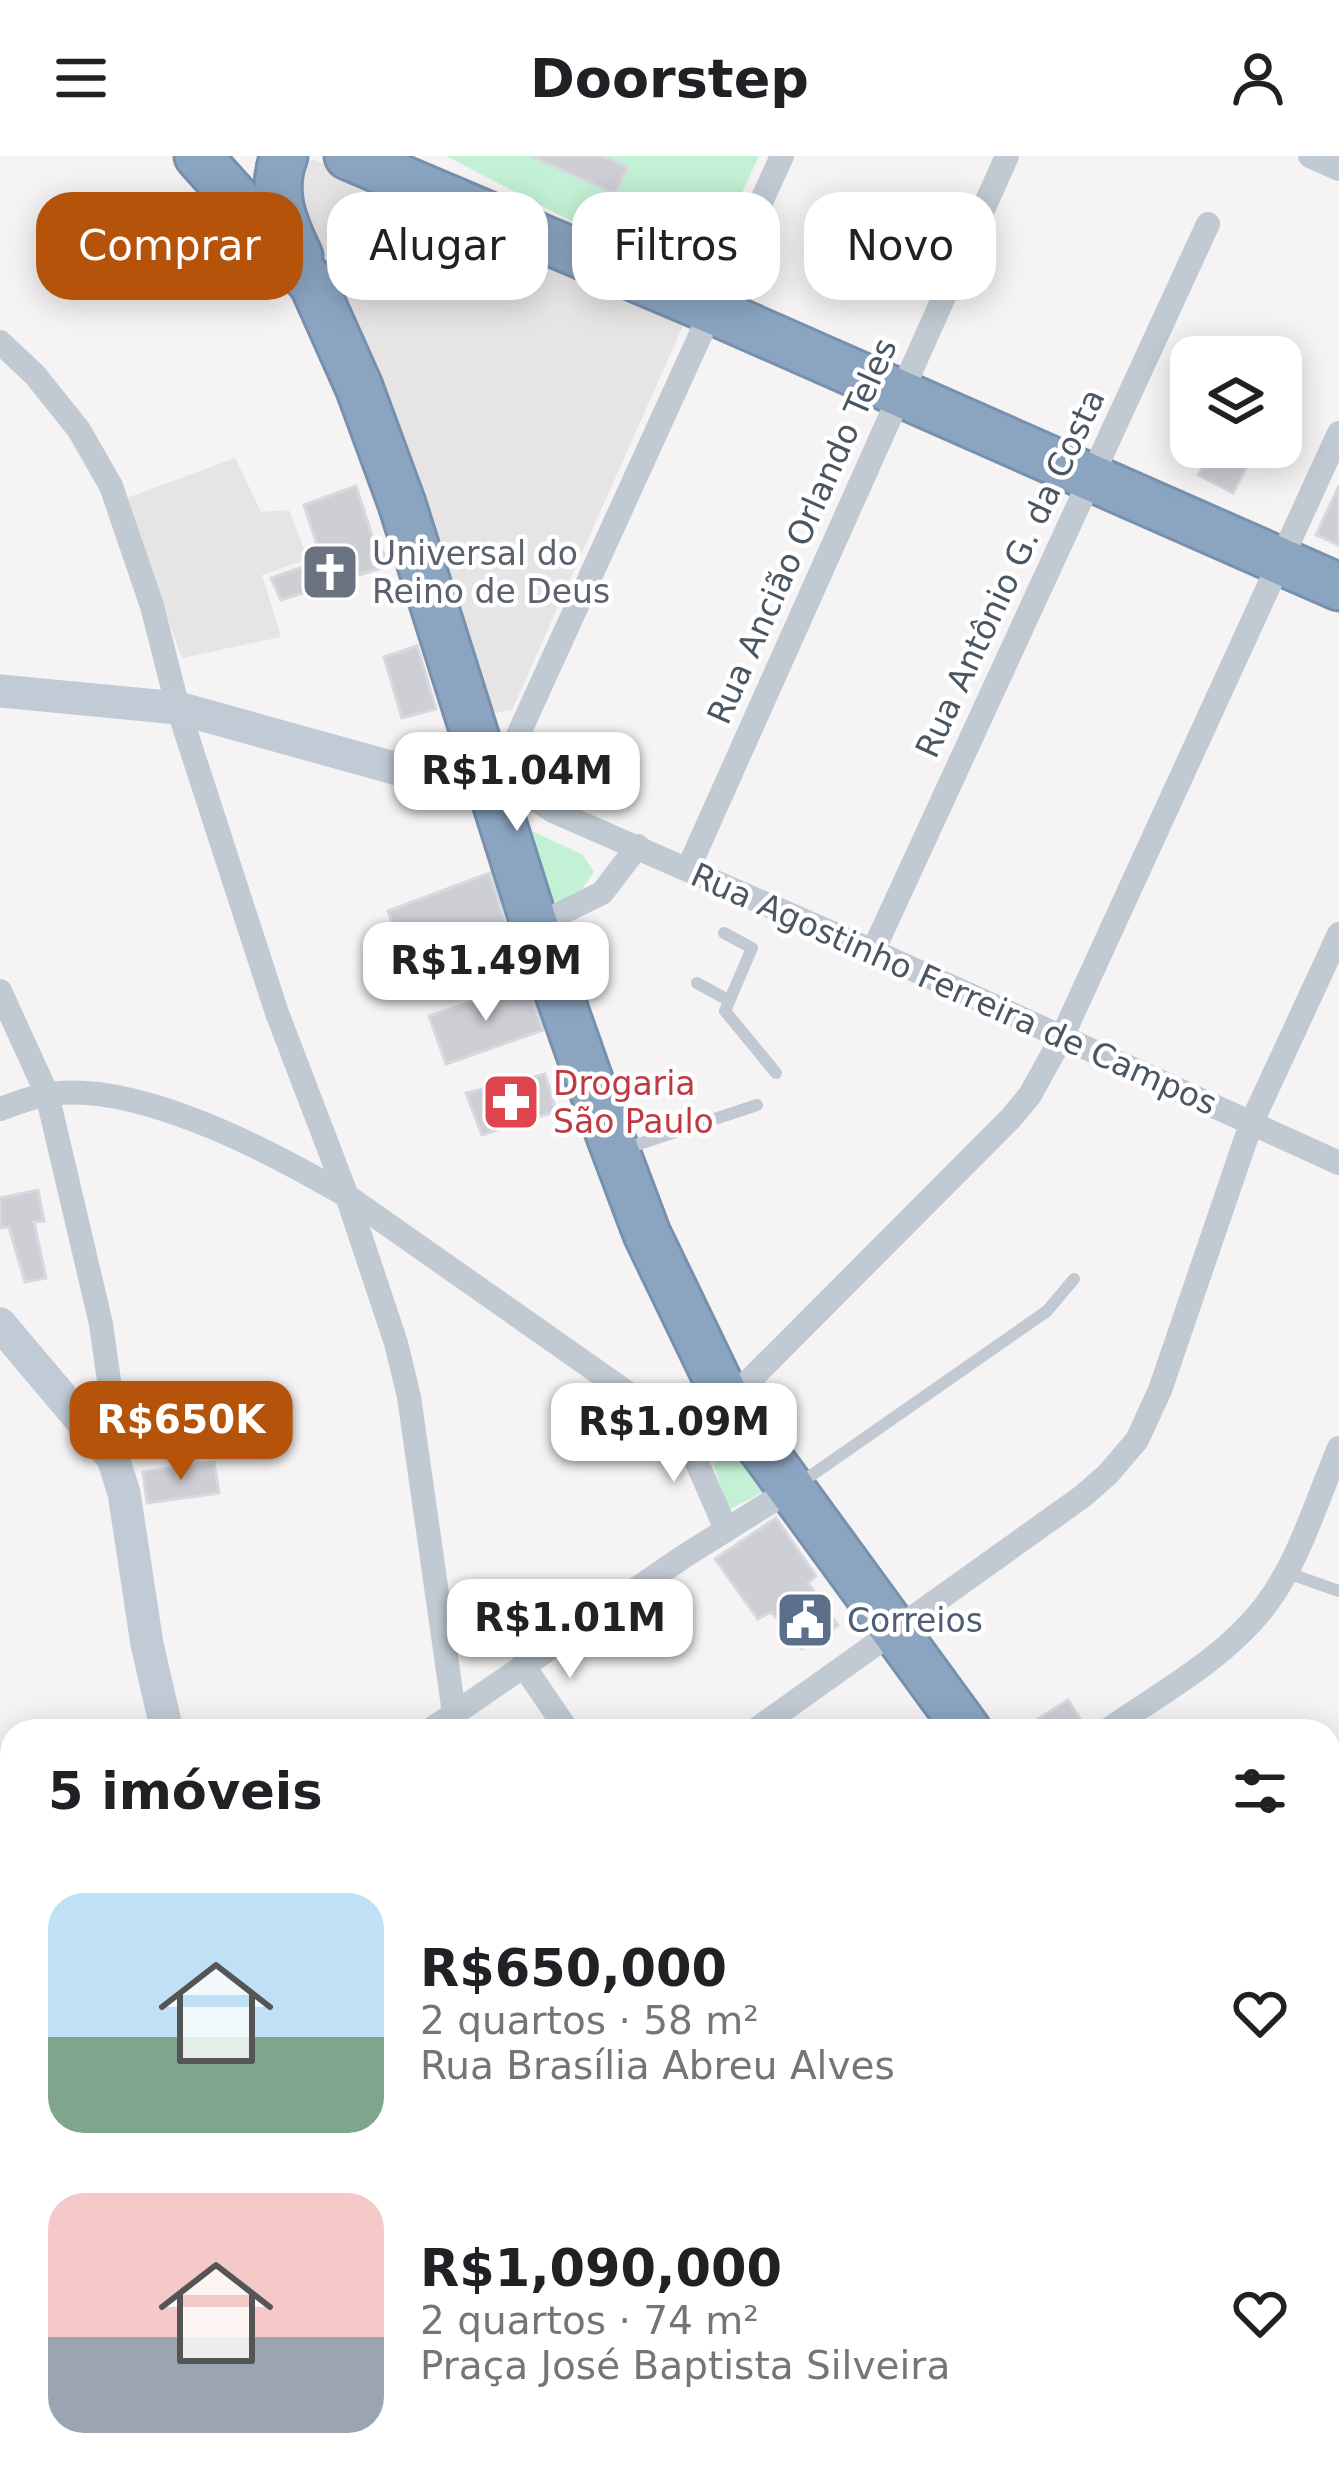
<!DOCTYPE html>
<html lang="pt">
<head>
<meta charset="utf-8">
<style>
  :root { --surface:#fff; --page:#f2f2f2; --text:#202124; --muted:#757577; --accent:#b45309 }
  body { margin:0; font-family:"DejaVu Sans",sans-serif; background:var(--page); color:var(--text); height:100vh; display:flex; flex-direction:column; font-size:45px; white-space:nowrap }
  * { box-sizing:border-box; margin:0 }
  p { font-size:39px; color:var(--muted) }
  .icon { flex:none; width:66px; height:66px; fill:none; stroke:currentColor; stroke-width:2; stroke-linecap:round; stroke-linejoin:round }
  .map { position:relative; flex:1; overflow:hidden }
  .sheet { position:absolute; left:0px; top:1563px; width:1341px; height:771px; display:flex; flex-direction:column; background:var(--surface); border-radius:36px 36px 0 0; box-shadow:0 6px 30px #0003 }
  .sheet>* { flex:none }
  .hud { position:absolute; left:36px; top:36px; width:1269px; height:108px; display:flex; gap:24px }
  .controls { position:absolute; left:1170px; top:180px; display:grid; gap:24px }
  .controls a { display:grid; place-items:center; width:132px; height:132px; border-radius:24px; background:var(--surface); box-shadow:0 6px 30px #0003; font-size:60px }
  .price { position:absolute; translate:-50% -102px; padding:0 27px; border-radius:24px; background:#fff; color:#222; font-size:39px; line-height:78px; filter:drop-shadow(0 3px 6px #0008) }
  .price::after { content:''; position:absolute; left:50%; top:72px; width:36px; height:27px; margin-left:-18px; background:inherit; clip-path:polygon(0 0,100% 0,50% 100%) }
  .price.active { background:var(--accent); color:#fff }
  ul { padding:0; list-style:none }
  li { display:flex; align-items:center; gap:36px; height:300px; padding:0 48px }
  li span { display:grid; place-items:center; flex:none; width:336px; height:240px; border-radius:36px; color:#555 }
  li>.icon { margin-inline-start:auto }
  span .icon { width:144px; height:144px; fill:#fffc; stroke-width:1 }
  li b { font-size:51px }
  h2 { display:flex; justify-content:space-between; align-items:center; height:144px; padding:0 48px; font-size:51px }
  .chip { padding:0 42px; border-radius:36px; background:var(--surface); box-shadow:0 6px 30px #0003; font-size:42px; line-height:108px }
  .chip.active { background:var(--accent); color:#fff }
  header { display:flex; justify-content:space-between; align-items:center; height:156px; padding:0 48px; background:var(--surface); font-size:54px; font-weight:700 }
  .map>svg:first-child { display:block }
  .education { fill:#e6e4e5 }
  .green { fill:#c3f1d5 }
  .building { fill:#cdcfd5; stroke:#d7d9de; stroke-width:3 }
  .lines { fill:none; stroke-linecap:round; stroke-linejoin:round }
  .highway-casing { stroke:#7690ad; stroke-width:51 }
  .lane { stroke:#c1cad2; stroke-width:12 }
  .street { stroke:#c1cad2; stroke-width:24 }
  .secondary { stroke:#c1cbd6; stroke-width:33 }
  .highway { stroke:#8ba5c1; stroke-width:45 }
  .labels { text-anchor:middle; dominant-baseline:central; stroke-width:9; stroke-linejoin:round; paint-order:stroke }
  .street-label { font-size:33px; fill:#4a5661; stroke:#fff }
  .worship-label { font-size:33px; fill:#5b616d; stroke:#fff; text-anchor:start }
  .health-label { font-size:33px; fill:#be3a42; stroke:#fff; text-anchor:start }
  .service-label { font-size:33px; fill:#4e5e75; stroke:#fff; text-anchor:start }
</style>
</head>
<body>
<header><svg class="icon" aria-label="menu" viewBox="0 0 24 24"><path d="M4 6h16M4 12h16M4 18h16"/></svg>Doorstep<svg class="icon" aria-label="person" viewBox="0 0 24 24"><circle cx="12" cy="8" r="4"/><path d="M4 21q1-7 8-7t8 7"/></svg></header>
<div class="map">
<svg width="1339" height="2333" viewBox="0 0 1339 2333">
  <rect width="100%" height="100%" fill="#f5f3f3"/>
  <!-- education -->
  <g class="education">
    <polygon points="313,3 686,163 512,554 488,558 327,126 289,19"/>
    <polygon points="235,302 261,356 289,354 308,403 262,419 281,481 182,502 124,343"/>
  </g>
  <!-- green -->
  <g class="green">
    <polygon points="446,0 759,0 718,88 667,115"/>
    <polygon points="532,675 583,699 594,716 582,733 558,747 544,739 523,682"/>
    <polygon points="704,1278 730,1287 763,1336 728,1354"/>
  </g>
  <!-- building -->
  <g class="building">
    <polygon points="531,0 603,0 628,11 615,38"/>
    <polygon points="1216,291 1237,291 1253,298 1233,337 1198,319"/>
    <polygon points="356,330 374,386 377,385 390,409 281,444 271,422 322,404 304,349"/>
    <polygon points="1339,330 1339,389 1316,379"/>
    <polygon points="417,490 436,553 402,562 384,501"/>
    <polygon points="490,717 506,769 406,805 388,755"/>
    <polygon points="527,828 543,874 446,908 429,860"/>
    <polygon points="545,918 556,955 482,979 466,937"/>
    <polygon points="38,1034 44,1065 34,1066 46,1122 25,1126 9,1071 0,1072 0,1042"/>
    <polygon points="214,1306 219,1337 147,1347 143,1316"/>
    <polygon points="776,1362 816,1420 808,1427 838,1469 802,1493 771,1456 758,1463 715,1403"/>
    <polygon points="1068,1544 1082,1565 1065,1575 1019,1575"/>
  </g>
  <g class="lines">
    <!-- highway casing -->
    <g class="highway-casing">
      <g id="highway">
        <polyline points="198,0 313,128 359,231 402,348 535,770 592,932 647,1078 728,1246 968,1575"/>
        <path d="M284,0C270,36 283,67 299,100"/>
        <polyline points="348,0 711,154 1339,431"/>
        <polyline points="1329,2090 1339,2105"/>
      </g>
    </g>
    <!-- lane -->
    <g class="lane">
      <polyline points="724,777 752,792 725,855 776,917"/>
      <polyline points="697,827 728,844"/>
      <polyline points="624,993 757,949"/>
      <polyline points="799,1328 1047,1155 1074,1123"/>
      <polyline points="1285,1416 1339,1435"/>
    </g>
    <!-- street -->
    <g class="street">
      <path d="M782,0L509,599C503,625 533,642 553,655L873,795L1339,1007"/>
      <polyline points="1310,0 1339,13"/>
      <polyline points="0,186 35,219 79,274 111,330 152,450 178,552 277,857 347,1040 396,1187 409,1241 454,1557"/>
      <polyline points="688,713 1007,0"/>
      <polyline points="535,770 602,737 638,690"/>
      <polyline points="873,795 1208,68"/>
      <polyline points="0,835 47,938 101,1168 114,1260 113,1302"/>
      <path d="M0,953C15,948 29,942 44,939C133,922 272,996 347,1040L649,1252C680,1262 698,1260 728,1246L1010,963L1030,939L1062,881L1339,277"/>
      <polyline points="677,1261 726,1373"/>
      <polyline points="523,1509 568,1575"/>
      <polyline points="429,1575 683,1401 793,1332"/>
      <polyline points="754,1575 1083,1340 1108,1318 1137,1284 1160,1234 1251,968 1339,778"/>
      <path d="M1106,1575C1159,1538 1225,1503 1265,1450C1299,1406 1317,1343 1339,1292"/>
      <polyline points="1329,1655 1339,1649"/>
      <polyline points="1329,1737 1339,1752"/>
      <polyline points="0,1831 12,1823"/>
      <polyline points="0,1999 12,2012"/>
      <polyline points="1329,2042 1339,2035"/>
      <polyline points="0,2238 12,2252"/>
      <polyline points="65,2322 76,2333"/>
      <polyline points="461,2322 469,2333"/>
      <polyline points="1113,2322 1121,2333"/>
      <polyline points="1285,2322 1292,2333"/>
      <polyline points="909,2333 924,2322"/>
    </g>
    <!-- secondary -->
    <g class="secondary">
      <polyline points="0,535 178,552 495,640"/>
      <polyline points="0,1168 113,1302 124,1337 147,1488 167,1575"/>
      <polyline points="670,2322 679,2333"/>
      <polyline points="356,2333 366,2322"/>
    </g>
    <!-- highway -->
    <use href="#highway" class="highway"/>
  </g>
  <!-- icons -->
  <defs>
    <g id="church-square" transform="scale(3)"><rect x="-9" y="-9" width="18" height="18" rx="4" fill="#6b7280" stroke="#fff"/><path d="M-1.2-6h2.4v3.5h3.3v2.4h-3.3V6h-2.4V-.1h-3.3v-2.4h3.3Z" fill="#fff"/></g>
    <g id="pharmacy-square" transform="scale(3)"><rect x="-9" y="-9" width="18" height="18" rx="4" fill="#e0444e" stroke="#fff"/><path d="M-2-6h4v4h4v4h-4v4h-4v-4h-4v-4h4Z" fill="#fff"/></g>
    <g id="civic-square" transform="scale(3)"><rect x="-9" y="-9" width="18" height="18" rx="4" fill="#5c6f8a" stroke="#fff"/><path d="M-.6-6.5H3V-4.5H.6V-3L4-1V1h2V6H-6V1h2V-1L-.6-3ZM-1.2 2.5V6h2.4V2.5Z" fill="#fff"/></g>
  </defs>
  <g fill-rule="evenodd">
    <use href="#church-square" x="330" y="416"/>
    <use href="#pharmacy-square" x="511" y="946"/>
    <use href="#civic-square" x="805" y="1464"/>
  </g>
  <g class="labels">
    <!-- street labels -->
    <g class="street-label">
      <text transform="translate(802 375) rotate(-66)">Rua Ancião Orlando Teles</text>
      <text transform="translate(1010 417) rotate(-65)">Rua Antônio G. da Costa</text>
      <text transform="translate(954 833) rotate(24)">Rua Agostinho Ferreira de Campos</text>
    </g>
    <!-- worship labels -->
    <g class="worship-label">
      <text x="372" y="397">Universal do<tspan x="372" dy="38">Reino de Deus</tspan></text>
    </g>
    <!-- health labels -->
    <g class="health-label">
      <text x="553" y="927">Drogaria<tspan x="553" dy="38">São Paulo</tspan></text>
    </g>
    <!-- service labels -->
    <g class="service-label">
      <text x="847" y="1464">Correios</text>
    </g>
  </g>
</svg>
<div class="controls">
<a><svg class="icon" aria-label="layers" viewBox="0 0 24 24"><path d="M12 4l9 5-9 5-9-5zM3 14l9 5 9-5"/></svg></a>
</div>
<b class="price" style="left:517px;top:678px">R$1.04M</b>
<b class="price" style="left:486px;top:868px">R$1.49M</b>
<b class="price active" style="left:181px;top:1327px">R$650K</b>
<b class="price" style="left:674px;top:1329px">R$1.09M</b>
<b class="price" style="left:570px;top:1525px">R$1.01M</b>
<div class="hud">
<a class="chip active">Comprar</a>
<a class="chip">Alugar</a>
<a class="chip">Filtros</a>
<a class="chip">Novo</a>
</div>
<section class="sheet">
<h2>5 imóveis<svg class="icon" aria-label="filters" viewBox="0 0 24 24"><path d="M4 7h16M4 17h16"/><circle cx="9" cy="7" r="2"/><circle cx="15" cy="17" r="2"/></svg></h2>
<ul>
<li><span style="background:linear-gradient(#bfe0f5 60%,#7fa58c 0)"><svg class="icon" aria-label="home" viewBox="0 0 24 24"><path d="M3 11l9-7 9 7M6 9v11h12V9"/></svg></span><div><b>R$650,000</b><p>2 quartos · 58 m²</p><p>Rua Brasília Abreu Alves</p></div><svg class="icon" aria-label="heart" viewBox="0 0 24 24"><path d="M12 20l-8-8c-3-5 5-10 8-4 3-6 11-1 8 4z"/></svg></li>
<li><span style="background:linear-gradient(#f6c9c9 60%,#9aa5b1 0)"><svg class="icon" aria-label="home" viewBox="0 0 24 24"><path d="M3 11l9-7 9 7M6 9v11h12V9"/></svg></span><div><b>R$1,090,000</b><p>2 quartos · 74 m²</p><p>Praça José Baptista Silveira</p></div><svg class="icon" aria-label="heart" viewBox="0 0 24 24"><path d="M12 20l-8-8c-3-5 5-10 8-4 3-6 11-1 8 4z"/></svg></li>
</ul>
</section>
</div>
</body>
</html>
